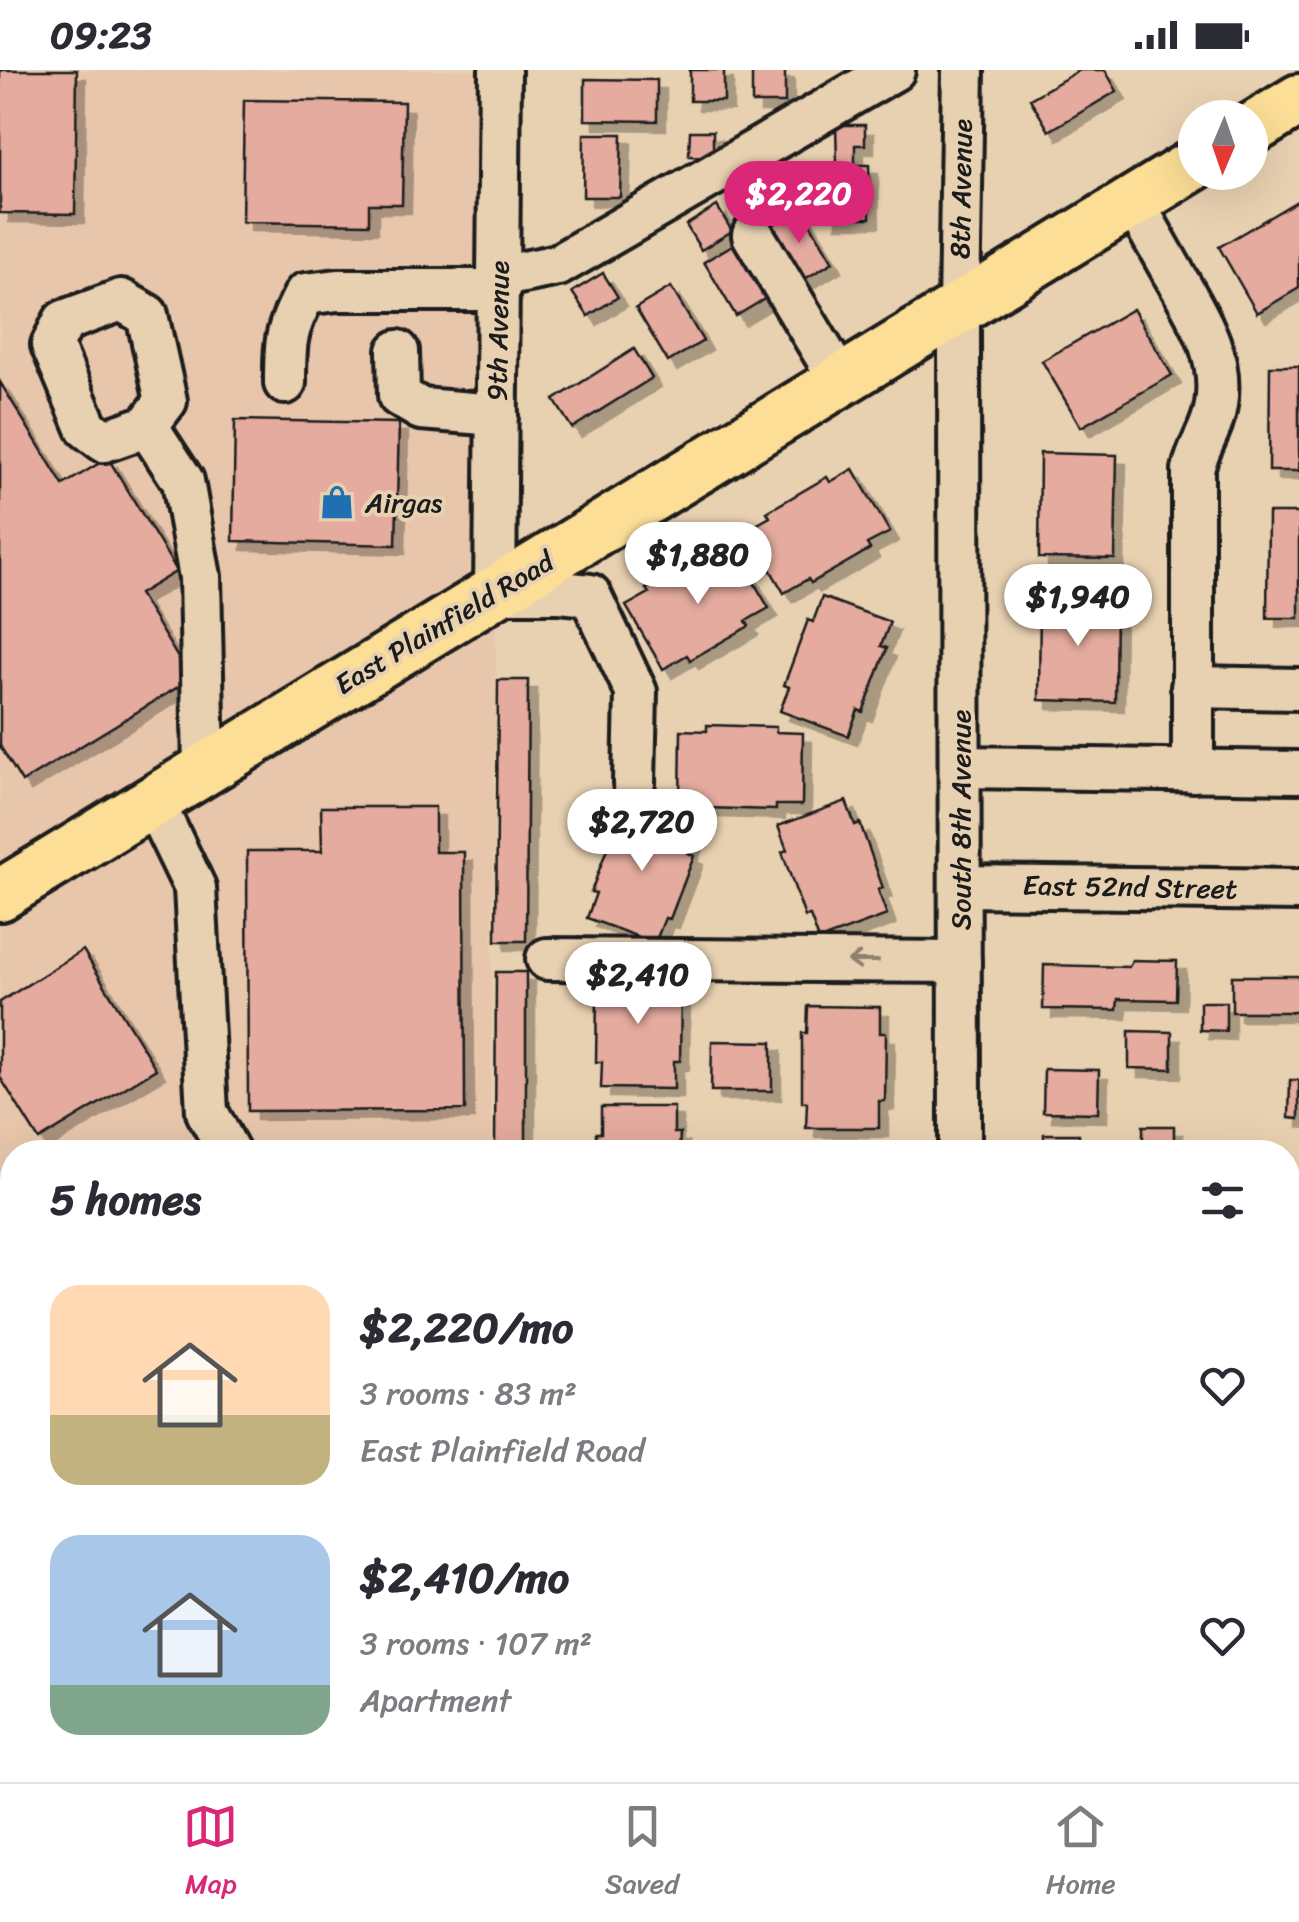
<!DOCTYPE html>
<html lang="en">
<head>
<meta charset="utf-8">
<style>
  :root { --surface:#fff; --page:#f7f7f7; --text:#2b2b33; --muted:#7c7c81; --line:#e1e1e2; --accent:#db2777 }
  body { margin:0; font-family:Sriracha,sans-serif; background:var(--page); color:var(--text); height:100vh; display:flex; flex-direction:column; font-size:38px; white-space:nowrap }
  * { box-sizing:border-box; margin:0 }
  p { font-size:32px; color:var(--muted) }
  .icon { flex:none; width:55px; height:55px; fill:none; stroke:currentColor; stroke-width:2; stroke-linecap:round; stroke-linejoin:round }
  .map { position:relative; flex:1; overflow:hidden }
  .sheet { position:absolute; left:0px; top:1070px; width:1300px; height:642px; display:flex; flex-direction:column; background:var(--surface); border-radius:40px 40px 0 0; box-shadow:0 10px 40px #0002 }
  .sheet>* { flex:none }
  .needle { width:65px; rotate:182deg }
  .buttons { position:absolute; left:1178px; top:30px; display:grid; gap:20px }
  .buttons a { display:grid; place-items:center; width:90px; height:90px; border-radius:50%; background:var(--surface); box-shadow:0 10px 40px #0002; font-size:50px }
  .price { position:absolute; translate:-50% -85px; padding:0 22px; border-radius:35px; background:#fff; color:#222; font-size:32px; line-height:65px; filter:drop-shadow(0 2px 5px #0008) }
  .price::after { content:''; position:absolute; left:50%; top:60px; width:30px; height:22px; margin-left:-15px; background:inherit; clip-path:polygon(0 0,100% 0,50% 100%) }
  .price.selected { background:var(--accent); color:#fff }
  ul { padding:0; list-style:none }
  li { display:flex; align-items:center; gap:30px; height:250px; padding:0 50px }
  li span { display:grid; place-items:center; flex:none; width:280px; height:200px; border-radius:30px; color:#555 }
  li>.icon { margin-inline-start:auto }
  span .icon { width:120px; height:120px; fill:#fffc; stroke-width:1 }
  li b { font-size:42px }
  h2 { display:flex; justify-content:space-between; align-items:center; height:120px; padding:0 50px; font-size:42px }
  .status { display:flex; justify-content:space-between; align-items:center; height:70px; padding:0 50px; background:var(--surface); direction:ltr }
  .status svg { height:28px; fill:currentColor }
  .tab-bar { display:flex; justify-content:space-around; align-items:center; height:140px; border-top:2px solid var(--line); background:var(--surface); font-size:28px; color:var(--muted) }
  .tab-bar a { display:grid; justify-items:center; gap:5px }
  .tab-bar .selected { color:var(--accent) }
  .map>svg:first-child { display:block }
  .built { fill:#e7c6ab }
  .building { fill:#e4ab9e; stroke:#1c1c1c; stroke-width:2.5; filter:url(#shadow) }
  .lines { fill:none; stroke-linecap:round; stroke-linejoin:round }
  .minor-casing { stroke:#1c1c1c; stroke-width:48 }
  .major-casing { stroke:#1c1c1c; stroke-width:58 }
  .minor { stroke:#e8d1b1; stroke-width:40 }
  .major { stroke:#fcde96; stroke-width:50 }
  .oneway { stroke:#8c806e }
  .labels { text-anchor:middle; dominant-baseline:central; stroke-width:8; stroke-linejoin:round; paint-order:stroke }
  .street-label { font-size:28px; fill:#1c1c1c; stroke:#e8d1b1 }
  .poi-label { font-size:28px; fill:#1c1c1c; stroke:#e8d1b1; text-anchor:start }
</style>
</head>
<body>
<div class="status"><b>09:23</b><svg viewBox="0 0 49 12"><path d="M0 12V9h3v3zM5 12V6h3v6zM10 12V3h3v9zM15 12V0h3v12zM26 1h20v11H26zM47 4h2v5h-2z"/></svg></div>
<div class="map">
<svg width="1299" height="1712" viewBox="0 0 1299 1712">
  <defs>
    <filter id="shadow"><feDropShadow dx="9" dy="9" stdDeviation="0" flood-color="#0004"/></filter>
  </defs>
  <rect width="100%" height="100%" fill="#e8d1b1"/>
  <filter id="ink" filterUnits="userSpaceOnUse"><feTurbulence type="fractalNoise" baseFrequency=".01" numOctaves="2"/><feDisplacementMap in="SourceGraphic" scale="20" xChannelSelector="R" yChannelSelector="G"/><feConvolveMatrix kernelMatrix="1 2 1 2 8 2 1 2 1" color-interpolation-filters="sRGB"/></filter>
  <g filter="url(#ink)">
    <!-- built -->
    <polygon class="built" points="0,0 518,0 516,426 496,553 490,1082 12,1082 12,1700 490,1700 490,1712 0,1712"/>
    <!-- building -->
    <g class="building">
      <polygon points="0,0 77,0 75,144 0,143"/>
      <rect x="690" y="0" width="34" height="31"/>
      <rect x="752" y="0" width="33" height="33"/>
      <polygon points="1080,0 1105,0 1117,21 1049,61 1030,29"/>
      <polygon points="585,9 657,10 657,51 585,50"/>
      <polygon points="244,30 404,32 402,134 369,134 369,154 242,152"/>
      <polygon points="836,55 865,55 865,75 855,75 855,95 869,95 870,148 828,148 828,94 837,94"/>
      <polygon points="690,61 713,61 713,87 689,86"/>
      <polygon points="584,64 622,64 620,127 583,127"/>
      <polygon points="760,106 776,131 745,149 729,125"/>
      <polygon points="1299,130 1299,218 1257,243 1219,177"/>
      <polygon points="717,136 732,161 701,180 686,155"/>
      <polygon points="801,138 833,192 798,213 766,159"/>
      <polygon points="739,171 771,225 736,246 704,192"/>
      <polygon points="603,203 618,227 588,246 572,222"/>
      <polygon points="671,217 703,271 668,292 636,238"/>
      <polygon points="1133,239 1172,305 1081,357 1042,291"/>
      <polygon points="634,279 652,308 572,358 554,330"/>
      <polygon points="1270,296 1299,296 1299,401 1269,401"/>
      <polygon points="0,312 63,415 108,388 177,501 139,524 191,609 22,712 0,676"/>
      <polygon points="235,350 399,353 396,475 233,471"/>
      <polygon points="1040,383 1117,385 1115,489 1039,488"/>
      <polygon points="853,399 890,462 867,474 870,479 811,513 808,509 784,523 747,460 770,447 767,442 827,407 830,412"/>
      <polygon points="1268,443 1299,443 1299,548 1267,548"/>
      <polygon points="732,475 769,538 746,551 749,556 690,590 687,585 663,599 626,536 649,523 646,519 707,484 709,489"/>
      <polygon points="1040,526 1116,527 1115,632 1039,630"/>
      <polygon points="822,527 890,552 881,576 887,578 863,642 858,640 848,666 780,641 789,617 784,615 808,550 813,552"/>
      <polygon points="498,610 528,610 526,871 496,871"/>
      <polygon points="707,655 776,657 776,662 803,663 802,735 776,735 776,740 706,738 707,733 680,733 681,660 707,661"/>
      <polygon points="846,731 855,755 860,753 883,818 878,820 887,845 819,870 810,846 805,847 782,782 787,780 778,756"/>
      <polygon points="629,734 697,759 688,783 694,786 670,849 665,848 655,873 587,848 596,823 591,822 615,757 620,759"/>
      <polygon points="321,737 435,737 435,782 464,782 465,1040 248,1041 247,781 322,781"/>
      <polygon points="83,880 156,999 39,1070 0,1007 0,932"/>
      <polygon points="1132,890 1177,891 1176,930 1118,929 1117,940 1043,939 1044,895 1129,897"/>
      <polygon points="602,896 675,897 675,923 681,923 680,991 674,991 674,1019 601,1018 602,992 596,992 597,923 602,923"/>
      <polygon points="496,902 526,902 526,1082 495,1082"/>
      <rect x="1232" y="906" width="67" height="36"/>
      <polygon points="1200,932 1226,932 1226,961 1200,960"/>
      <polygon points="808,936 880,937 880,963 886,963 885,1031 879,1031 879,1058 806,1058 807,1032 802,1032 802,963 807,963"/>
      <polygon points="1129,961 1172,962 1172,999 1129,998"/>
      <polygon points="712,971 772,972 772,1021 711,1021"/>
      <polygon points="1044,999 1099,1000 1098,1043 1043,1042"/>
      <polygon points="1290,1010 1299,1010 1299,1049 1289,1048"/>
      <polygon points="601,1037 674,1037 674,1063 680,1063 679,1082 596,1082 596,1063 601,1063"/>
      <rect x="1143" y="1056" width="31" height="26"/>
      <rect x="1044" y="1064" width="35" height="18"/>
      <polygon points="1288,1148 1299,1148 1299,1204 1288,1203"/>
      <polygon points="1288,1225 1299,1226 1299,1272 1288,1272"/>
      <polygon points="1288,1361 1299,1361 1299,1412 1289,1412"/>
      <rect x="1288" y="1439" width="11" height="38"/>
      <rect x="1288" y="1492" width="11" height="31"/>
      <polygon points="1288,1576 1299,1576 1299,1606 1288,1607"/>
      <polygon points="1288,1633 1299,1634 1299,1672 1288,1672"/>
    </g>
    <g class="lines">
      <!-- minor casing -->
      <g class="minor-casing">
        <g id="minor">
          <polyline points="500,0 495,522 560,522 590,525 636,622 634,713"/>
          <path d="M1133,132C1147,156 1161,181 1175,206C1198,247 1224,285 1216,335C1213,358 1198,377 1193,400V701"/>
          <polyline points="753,165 840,310"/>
          <polyline points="499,207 558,195 894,0"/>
          <polygon points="121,230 147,245 166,331 147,356 104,371 87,358 52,275 64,251"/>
          <polyline points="398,281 399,326 421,339 497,345"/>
          <path d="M285,313C285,272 285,261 305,224L338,220H499"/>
          <polyline points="147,356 183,411 200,507 204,700"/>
          <polyline points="1192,617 1299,619"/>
          <polyline points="961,697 1299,702"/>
          <polyline points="153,731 195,818 207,1042 229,1082"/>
          <polyline points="960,816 1299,820"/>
          <polyline points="547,889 960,892"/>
          <polyline points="960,1082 959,238 963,0"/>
          <polyline points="0,1165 12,1185"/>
          <polyline points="0,1511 12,1511"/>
          <polyline points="957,1712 957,1700"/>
        </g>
      </g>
      <!-- major casing -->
      <g class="major-casing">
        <g id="major">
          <polyline points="1250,60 1299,30"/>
          <polyline points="0,825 1195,94"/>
        </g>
      </g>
      <!-- minor -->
      <use href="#minor" class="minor"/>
      <!-- major -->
      <use href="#major" class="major"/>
    </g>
    <!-- one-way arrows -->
    <defs><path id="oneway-shaft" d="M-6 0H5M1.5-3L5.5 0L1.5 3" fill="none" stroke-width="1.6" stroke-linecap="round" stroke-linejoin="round" transform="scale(2.5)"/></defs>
    <use class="oneway" href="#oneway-shaft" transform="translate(863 891) rotate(-180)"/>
  </g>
  <!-- icons -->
  <defs>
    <g id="shop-bare" transform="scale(2.7)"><path d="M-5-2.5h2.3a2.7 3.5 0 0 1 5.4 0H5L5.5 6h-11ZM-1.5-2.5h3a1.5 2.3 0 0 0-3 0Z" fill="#1f6fb2" stroke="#e8d1b1" stroke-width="2.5" paint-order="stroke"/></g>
  </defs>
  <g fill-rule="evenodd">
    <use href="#shop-bare" x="337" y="432"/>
  </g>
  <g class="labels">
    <!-- street labels -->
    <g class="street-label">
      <text transform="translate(961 119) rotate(-89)">8th Avenue</text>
      <text transform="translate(498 261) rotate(-89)">9th Avenue</text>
      <text transform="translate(444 553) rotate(-31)">East Plainfield Road</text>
      <text transform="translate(960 750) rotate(-90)">South 8th Avenue</text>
      <text transform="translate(1130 817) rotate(1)">East 52nd Street</text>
    </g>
    <!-- poi labels -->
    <g class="poi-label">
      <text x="365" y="432">Airgas</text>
    </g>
  </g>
</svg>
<div class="buttons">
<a><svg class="needle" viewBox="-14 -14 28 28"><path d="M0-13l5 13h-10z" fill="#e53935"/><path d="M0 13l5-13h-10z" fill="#7c7c81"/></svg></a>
</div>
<b class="price selected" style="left:799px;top:176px">$2,220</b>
<b class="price" style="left:698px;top:537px">$1,880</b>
<b class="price" style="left:1078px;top:579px">$1,940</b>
<b class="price" style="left:642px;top:804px">$2,720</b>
<b class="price" style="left:638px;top:957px">$2,410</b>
<section class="sheet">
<h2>5 homes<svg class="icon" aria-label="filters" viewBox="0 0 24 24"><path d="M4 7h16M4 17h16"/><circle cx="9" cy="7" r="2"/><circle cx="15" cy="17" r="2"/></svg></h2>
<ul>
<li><span style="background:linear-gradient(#ffd9b3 65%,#c2b280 0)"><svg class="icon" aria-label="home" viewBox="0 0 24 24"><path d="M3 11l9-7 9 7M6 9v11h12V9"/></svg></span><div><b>$2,220/mo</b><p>3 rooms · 83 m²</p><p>East Plainfield Road</p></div><svg class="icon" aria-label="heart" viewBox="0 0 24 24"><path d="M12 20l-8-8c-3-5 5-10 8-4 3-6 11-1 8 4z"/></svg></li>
<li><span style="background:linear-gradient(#a9c7e8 75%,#7fa58c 0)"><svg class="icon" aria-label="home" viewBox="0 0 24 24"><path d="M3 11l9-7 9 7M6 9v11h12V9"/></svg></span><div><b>$2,410/mo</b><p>3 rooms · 107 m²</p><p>Apartment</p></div><svg class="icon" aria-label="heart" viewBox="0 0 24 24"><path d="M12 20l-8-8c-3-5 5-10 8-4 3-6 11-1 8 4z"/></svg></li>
</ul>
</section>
</div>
<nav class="tab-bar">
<a class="selected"><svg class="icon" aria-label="map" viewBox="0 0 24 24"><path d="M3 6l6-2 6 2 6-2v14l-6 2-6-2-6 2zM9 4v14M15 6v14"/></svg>Map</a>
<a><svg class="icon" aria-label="saved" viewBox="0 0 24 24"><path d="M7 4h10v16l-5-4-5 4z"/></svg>Saved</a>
<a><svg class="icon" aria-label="home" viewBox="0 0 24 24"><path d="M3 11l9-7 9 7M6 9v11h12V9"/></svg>Home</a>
</nav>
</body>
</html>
